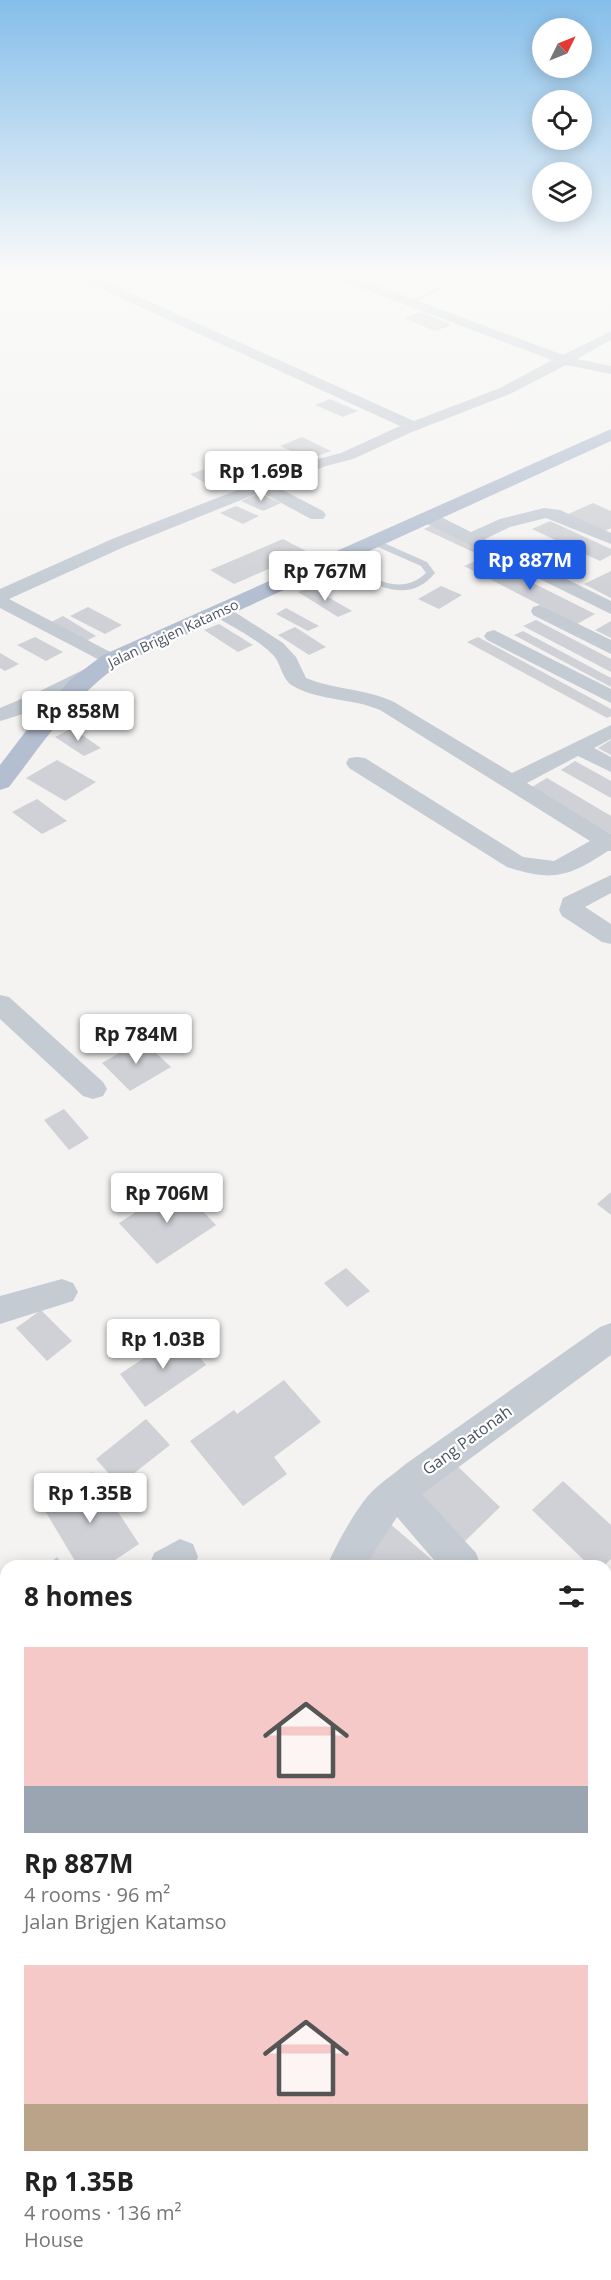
<!DOCTYPE html>
<html lang="en">
<head>
<meta charset="utf-8">
<style>
  :root { --surface:#fff; --page:#f6f6f6; --text:#222; --muted:#767676; --accent:#1e5ce3 }
  body { margin:0; font-family:"Open Sans",sans-serif; background:var(--page); color:var(--text); height:100vh; display:flex; flex-direction:column; font-size:22px; white-space:nowrap }
  * { box-sizing:border-box; margin:0 }
  p { font-size:20px; color:var(--muted) }
  .icon { flex:none; width:33px; height:33px; fill:none; stroke:currentColor; stroke-width:2; stroke-linecap:round; stroke-linejoin:round }
  .map { position:relative; flex:1; overflow:hidden }
  .panel { position:absolute; left:0px; top:1560px; width:612px; height:720px; display:flex; flex-direction:column; background:var(--surface); border-radius:18px 18px 0 0; box-shadow:0 3px 15px #0003 }
  .panel>* { flex:none }
  .needle { width:39px; rotate:47deg }
  .controls { position:absolute; left:532px; top:18px; display:grid; gap:12px }
  .controls a { display:grid; place-items:center; width:60px; height:60px; border-radius:50%; background:var(--surface); box-shadow:0 3px 15px #0003; font-size:30px }
  .price { position:absolute; translate:-50% -51px; padding:0 14px; border-radius:6px; background:#fff; color:#222; font-size:20px; line-height:39px; filter:drop-shadow(0 2px 3px #0008) }
  .price::after { content:''; position:absolute; left:50%; top:36px; width:18px; height:14px; margin-left:-9px; background:inherit; clip-path:polygon(0 0,100% 0,50% 100%) }
  .price.selected { background:var(--accent); color:#fff }
  ul { padding:0; list-style:none }
  li { display:grid; align-content:center; gap:12px; height:318px; padding:0 24px }
  li span { display:grid; place-items:center; height:186px; border-radius:0px; color:#555 }
  li>.icon { margin-inline-start:auto }
  span .icon { width:108px; height:108px; fill:#fffc; stroke-width:1 }
  li b { font-size:26px }
  h2 { display:flex; justify-content:space-between; align-items:center; height:72px; padding:0 24px; font-size:26px }
  .map>svg:first-child { display:block }
  .building { fill:#cfd1d6 }
  .lines { fill:none; stroke-linecap:round; stroke-linejoin:round }
  .service { fill:#c4cbd3; fill-rule:evenodd }
  .minor { fill:#c4cbd3; fill-rule:evenodd }
  .primary { fill:#b3bed0; fill-rule:evenodd }
  .labels { text-anchor:middle; dominant-baseline:central; stroke-width:4.5; stroke-linejoin:round; paint-order:stroke }
  .far-street-label { font-size:14px; fill:#4a5360; stroke:#fff }
  .street-label { font-size:16px; fill:#4a5360; stroke:#fff }
</style>
</head>
<body>
<div class="map">
<svg width="611" height="2280" viewBox="0 0 611 2280">
  <rect width="100%" height="100%" fill="#f4f3f2"/>
  <!-- building -->
  <g class="building">
    <polygon points="421,312 452,325 435,331 404,318"/>
    <polygon points="330,399 358,411 343,417 315,405"/>
    <polygon points="302,437 331,451 309,459 280,446"/>
    <polygon points="233,460 253,473 211,487 190,474"/>
    <polygon points="259,493 281,503 263,511 241,501"/>
    <polygon points="593,503 611,511 611,528 603,532 566,515"/>
    <polygon points="236,506 259,516 243,524 220,513"/>
    <polygon points="550,521 611,549 611,555 600,561 532,529"/>
    <polygon points="432,525 480,548 473,552 424,529"/>
    <polygon points="283,539 308,552 234,584 210,570"/>
    <polygon points="483,558 595,614 577,624 464,566"/>
    <polygon points="611,571 611,598 584,584"/>
    <polygon points="441,586 462,595 439,609 418,599"/>
    <polygon points="311,587 352,611 338,617 298,592"/>
    <polygon points="88,607 122,625 105,634 70,616"/>
    <polygon points="286,608 319,626 308,631 276,614"/>
    <polygon points="63,616 96,636 82,643 49,623"/>
    <polygon points="536,620 611,659 611,672 523,626"/>
    <polygon points="611,621 611,638 595,630"/>
    <polygon points="219,624 253,645 238,652 204,630"/>
    <polygon points="295,627 326,647 309,655 278,635"/>
    <polygon points="523,631 611,678 611,687 514,635"/>
    <polygon points="35,637 63,652 46,661 17,645"/>
    <polygon points="478,637 611,709 611,716 607,718 467,642"/>
    <polygon points="0,653 19,664 5,671 0,668"/>
    <polygon points="97,705 115,715 106,720 88,710"/>
    <polygon points="72,728 101,748 84,756 55,737"/>
    <polygon points="611,740 611,755 598,748"/>
    <polygon points="57,760 96,782 65,801 26,778"/>
    <polygon points="575,761 611,781 611,798 561,770"/>
    <polygon points="547,778 611,816 611,834 532,787"/>
    <polygon points="37,799 67,821 42,834 12,812"/>
    <polygon points="142,1040 171,1067 130,1091 102,1063"/>
    <polygon points="64,1109 89,1138 69,1150 44,1120"/>
    <polygon points="178,1185 216,1225 157,1264 119,1223"/>
    <polygon points="611,1192 611,1215 597,1204"/>
    <polygon points="346,1268 370,1291 347,1307 324,1283"/>
    <polygon points="41,1310 72,1341 47,1361 16,1328"/>
    <polygon points="180,1334 206,1365 145,1407 120,1374"/>
    <polygon points="284,1380 321,1422 274,1457 287,1474 243,1506 190,1441 234,1410 237,1414"/>
    <polygon points="146,1419 170,1445 119,1485 96,1459"/>
    <polygon points="449,1458 500,1507 459,1547 407,1495"/>
    <polygon points="92,1472 139,1544 106,1566 78,1566 41,1504"/>
    <polygon points="563,1481 611,1525 611,1559 604,1566 590,1566 532,1510"/>
    <polygon points="388,1522 439,1566 348,1566"/>
    <polygon points="57,1557 64,1566 46,1566"/>
    <polygon points="611,1581 611,1660 606,1655 606,1586"/>
    <polygon points="6,2022 6,2099 0,2105 0,2028"/>
    <polygon points="6,2116 6,2183 1,2187 0,2120"/>
    <polygon points="47,2274 139,2274 133,2280 50,2280"/>
  </g>
  <g class="lines">
    <!-- service -->
    <g class="service">
      <polygon points="439,287 444,288 412,303 407,302"/>
      <path d="M371,540H377L427,562L435,573C413,600 386,591 359,576C349,571 339,566 331,559L338,557C365,573 398,600 426,573L421,566L371,544Z"/>
    </g>
    <!-- minor -->
    <g class="minor">
      <polygon points="79,276 93,276 414,421 500,388 552,360 337,279 335,276 352,276 563,355 611,331 611,340 577,359 611,366 611,374 566,365 510,394 412,432 353,459 326,466 275,486 323,511 326,515 323,519 311,519 261,492 124,547 9,599 118,656 121,660 118,664 111,666 0,608 0,589 112,539 314,460 341,453 400,426 81,280"/>
      <polygon points="544,508 560,510 611,533 611,544 546,518 510,527 485,539 611,601 611,614 421,521 418,517 421,513 433,513 471,532 500,519"/>
      <path d="M220,605L227,607L283,643L296,657L306,678C335,690 364,688 394,702L512,773L611,725V739L594,748L611,757V772L578,756L527,783L611,834V851H608C568,877 553,882 507,867L349,768L346,763L349,758L357,757L365,758L523,857L554,861L590,841L380,710C352,698 320,701 295,687C281,681 282,663 272,654C256,638 232,627 213,615L211,611L213,607Z"/>
      <polygon points="540,605 611,640 611,654 533,615 531,611 533,607"/>
      <polygon points="494,630 611,689 611,703 487,640 484,636 487,632"/>
      <path d="M93,665L100,667L103,671C91,688 22,716 0,721V708L40,691Z"/>
      <polygon points="611,875 611,893 585,907 611,924 611,944 602,942 562,916 559,910 563,898"/>
      <polygon points="0,995 9,997 103,1082 107,1089 103,1096 93,1099 83,1096 0,1019"/>
      <polygon points="62,1279 73,1283 78,1292 73,1301 0,1324 0,1296"/>
      <path d="M611,1323V1355L422,1494L476,1553L481,1566H439L397,1517L365,1566H327C336,1545 353,1514 367,1497C378,1484 394,1474 407,1463L600,1327Z"/>
      <polygon points="180,1539 193,1544 198,1557 194,1566 149,1566 154,1553"/>
      <polygon points="6,1663 6,1703 0,1705 0,1665"/>
      <polygon points="0,1743 6,1746 6,1790 0,1788"/>
      <polygon points="6,1825 6,1869 0,1872 0,1828"/>
      <polygon points="611,1985 611,2032 606,2034 606,1987"/>
      <polygon points="6,2235 6,2274 25,2274 21,2280 0,2280 0,2238"/>
      <polygon points="199,2274 251,2274 248,2280 196,2280"/>
      <polygon points="320,2274 372,2274 375,2280 323,2280"/>
    </g>
    <!-- primary -->
    <path class="primary" d="M611,429V441L119,665C73,697 43,743 9,787L0,790V765L29,727L70,680L103,655Z"/>
  </g>
  <!-- sky -->
  <linearGradient id="sky" x2="0" y2="1"><stop stop-color="#85beea"/><stop offset="0.46" stop-color="#fafaf9"/><stop offset="1" stop-color="#fafaf9" stop-opacity="0"/></linearGradient>
  <rect width="611" height="595" fill="url(#sky)"/>
  <g class="labels">
    <!-- far-street labels -->
    <g class="far-street-label">
      <text transform="translate(173 633) rotate(-25)">Jalan Brigjen Katamso</text>
    </g>
    <!-- street labels -->
    <g class="street-label">
      <text transform="translate(467 1440) rotate(-36)">Gang Patonah</text>
    </g>
  </g>
</svg>
<div class="controls">
<a><svg class="needle" viewBox="-14 -14 28 28"><path d="M0-13l5 13h-10z" fill="#e53935"/><path d="M0 13l5-13h-10z" fill="#767676"/></svg></a>
<a><svg class="icon" aria-label="locate" viewBox="0 0 24 24"><circle cx="12" cy="12" r="6"/><path d="M12 2v4M12 18v4M2 12h4M18 12h4"/></svg></a>
<a><svg class="icon" aria-label="layers" viewBox="0 0 24 24"><path d="M12 4l9 5-9 5-9-5zM3 14l9 5 9-5"/></svg></a>
</div>
<b class="price" style="left:261px;top:502px">Rp 1.69B</b>
<b class="price selected" style="left:530px;top:591px">Rp 887M</b>
<b class="price" style="left:325px;top:602px">Rp 767M</b>
<b class="price" style="left:78px;top:742px">Rp 858M</b>
<b class="price" style="left:136px;top:1065px">Rp 784M</b>
<b class="price" style="left:167px;top:1224px">Rp 706M</b>
<b class="price" style="left:163px;top:1370px">Rp 1.03B</b>
<b class="price" style="left:90px;top:1524px">Rp 1.35B</b>
<section class="panel">
<h2>8 homes<svg class="icon" aria-label="filters" viewBox="0 0 24 24"><path d="M4 7h16M4 17h16"/><circle cx="9" cy="7" r="2"/><circle cx="15" cy="17" r="2"/></svg></h2>
<ul>
<li><span style="background:linear-gradient(#f6c9c9 75%,#9aa5b1 0)"><svg class="icon" aria-label="home" viewBox="0 0 24 24"><path d="M3 11l9-7 9 7M6 9v11h12V9"/></svg></span><div><b>Rp 887M</b><p>4 rooms · 96 m²</p><p>Jalan Brigjen Katamso</p></div></li>
<li><span style="background:linear-gradient(#f6c9c9 75%,#b9a48a 0)"><svg class="icon" aria-label="home" viewBox="0 0 24 24"><path d="M3 11l9-7 9 7M6 9v11h12V9"/></svg></span><div><b>Rp 1.35B</b><p>4 rooms · 136 m²</p><p>House</p></div></li>
</ul>
</section>
</div>
</body>
</html>
